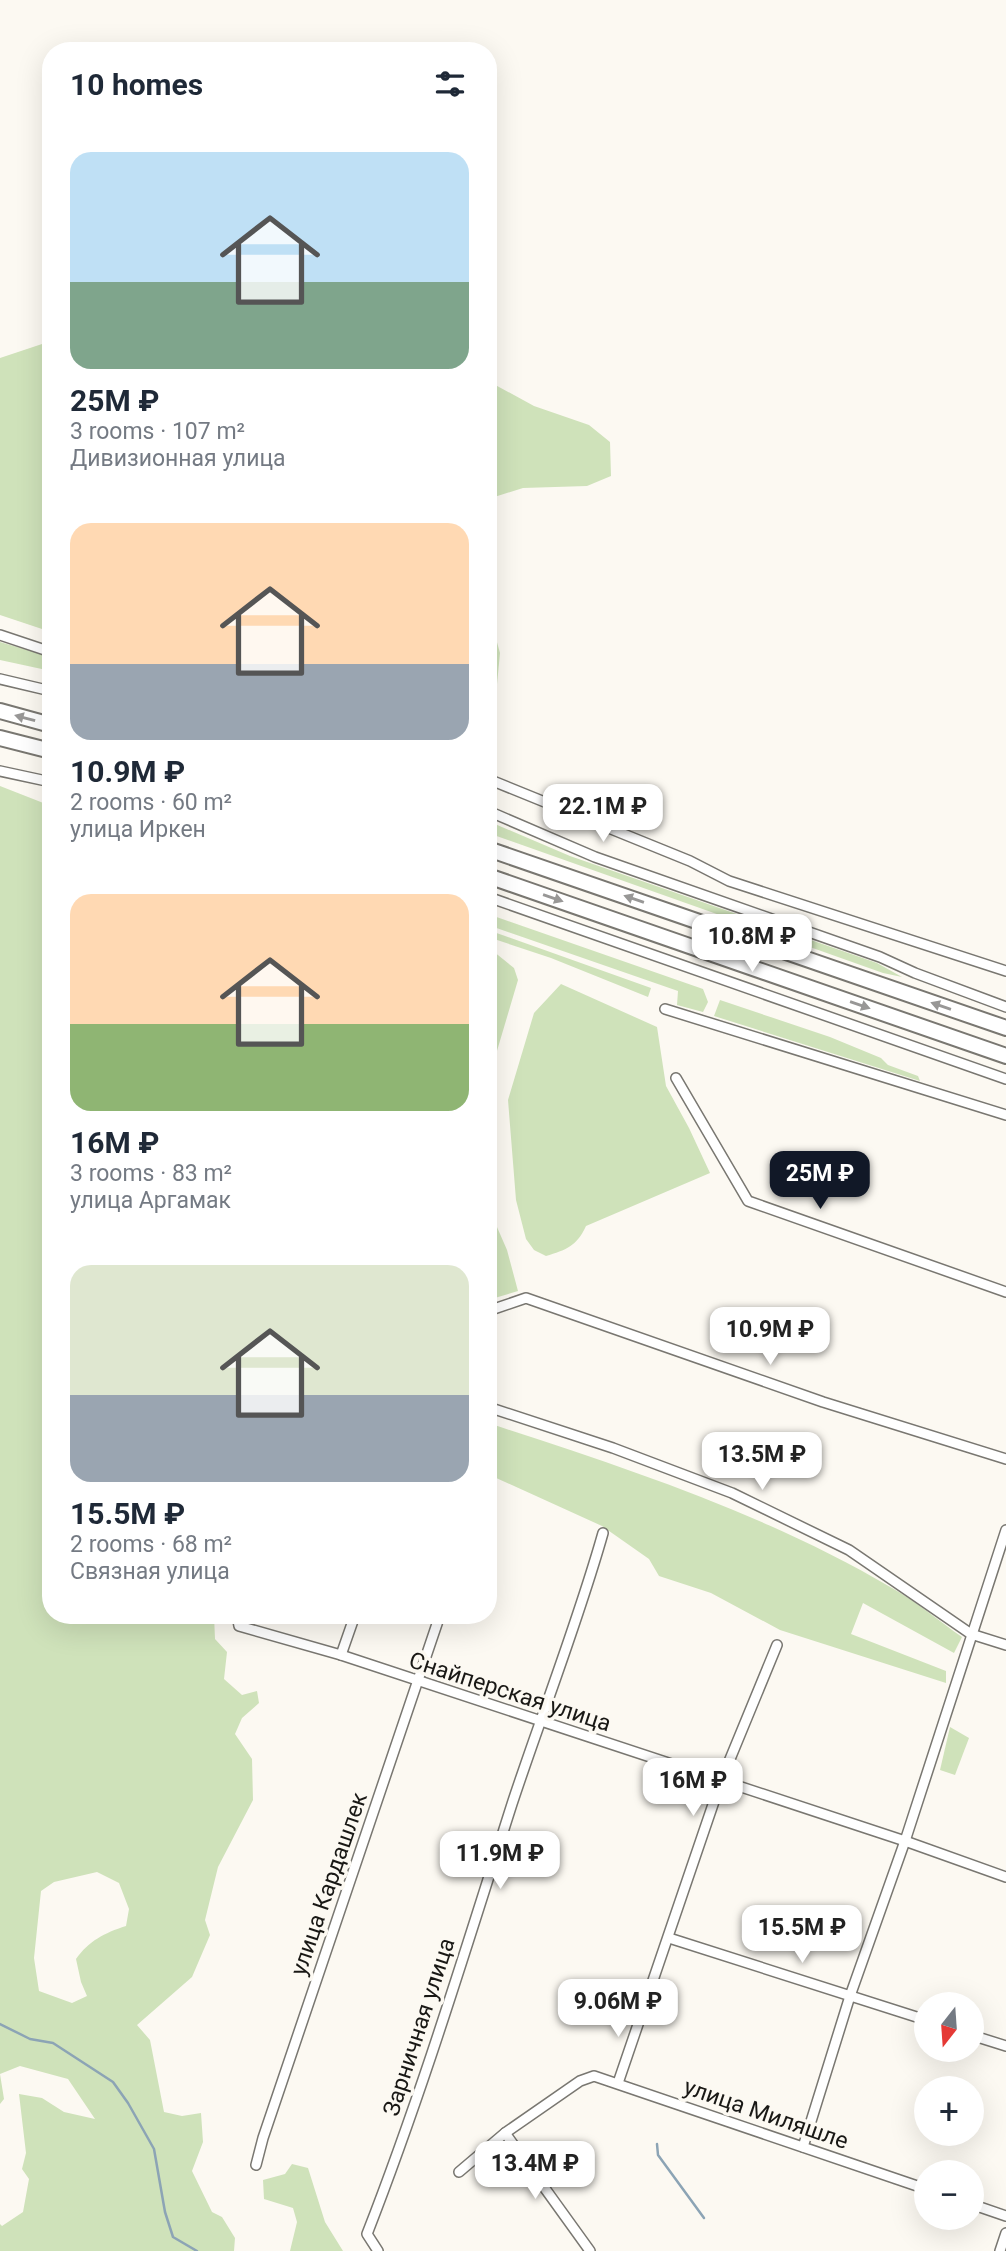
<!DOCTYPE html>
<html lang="en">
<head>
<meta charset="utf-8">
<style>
  :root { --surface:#fff; --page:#f2f2f3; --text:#1f2937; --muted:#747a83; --accent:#111827 }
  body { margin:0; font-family:Roboto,sans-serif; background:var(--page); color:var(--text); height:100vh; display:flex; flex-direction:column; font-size:26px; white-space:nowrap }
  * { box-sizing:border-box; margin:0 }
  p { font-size:23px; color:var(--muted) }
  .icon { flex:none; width:38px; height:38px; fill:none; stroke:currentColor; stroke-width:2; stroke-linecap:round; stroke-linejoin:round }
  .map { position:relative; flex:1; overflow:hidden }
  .drawer { position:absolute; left:42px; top:42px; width:455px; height:1582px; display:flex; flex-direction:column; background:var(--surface); border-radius:28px; box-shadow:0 7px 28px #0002 }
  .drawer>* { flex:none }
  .needle { width:46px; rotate:197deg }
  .buttons { position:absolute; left:914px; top:1992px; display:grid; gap:14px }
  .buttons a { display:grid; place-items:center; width:70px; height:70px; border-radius:50%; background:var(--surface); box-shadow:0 7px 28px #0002; font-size:35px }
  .price { position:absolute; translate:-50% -60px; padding:0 16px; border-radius:14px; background:#fff; color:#222; font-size:23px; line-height:46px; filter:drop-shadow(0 2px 4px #0008) }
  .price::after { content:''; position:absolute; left:50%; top:42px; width:21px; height:16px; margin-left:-10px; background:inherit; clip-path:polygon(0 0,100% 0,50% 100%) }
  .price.selected { background:var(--accent); color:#fff }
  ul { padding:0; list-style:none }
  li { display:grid; align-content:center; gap:14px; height:371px; padding:0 28px }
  li span { display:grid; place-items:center; height:217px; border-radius:21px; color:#555 }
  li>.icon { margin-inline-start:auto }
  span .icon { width:126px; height:126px; fill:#fffc; stroke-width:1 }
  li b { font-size:30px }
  h2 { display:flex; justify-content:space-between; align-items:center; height:84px; padding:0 28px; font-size:30px }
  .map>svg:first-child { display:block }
  .green { fill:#cfe2ba; fill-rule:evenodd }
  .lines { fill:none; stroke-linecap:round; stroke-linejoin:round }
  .stream { stroke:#8ca4b5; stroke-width:2.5 }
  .street-casing { stroke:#797771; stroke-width:12 }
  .primary-casing { stroke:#797771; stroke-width:18 }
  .street { stroke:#fff; stroke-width:9 }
  .primary { stroke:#fff; stroke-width:14 }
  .oneway { fill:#989796 }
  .labels { text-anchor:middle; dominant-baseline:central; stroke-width:7; stroke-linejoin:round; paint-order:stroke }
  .street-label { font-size:23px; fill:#191815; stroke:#fcf9f2 }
</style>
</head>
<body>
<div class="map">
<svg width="1006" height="2251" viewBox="0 0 1006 2251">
  <rect width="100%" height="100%" fill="#fcf9f2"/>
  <!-- green -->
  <g class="green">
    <polygon points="51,341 51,632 0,615 0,358"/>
    <polygon points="488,381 534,406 589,425 610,442 611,476 587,486 523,488 488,499"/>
    <polygon points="488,610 500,653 495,705 488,716"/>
    <polygon points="0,642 51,657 51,671 0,660"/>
    <path d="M0,786L51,806V1615H214L215,1639L227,1652L224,1679L242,1695L257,1691L259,1703L242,1718L235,1734L252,1759L253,1800L218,1867L205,1920L210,1935L192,1977L137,2025L150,2040L164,2112L182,2116L201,2113L203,2142L192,2171L212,2212L222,2217L235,2238L234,2251H0V2224L2,2226L23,2212L29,2179L22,2169L26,2153L19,2094L42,2098L64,2112L95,2119L68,2079L20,2066L0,2074L4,2099L0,2104ZM97,1872L119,1883L129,1909L126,1926C104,1933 89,1941 76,1959L81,1982L87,1996L72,2003L39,1991L34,1958L41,1891L54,1882Z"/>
    <polygon points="488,821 570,856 877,963 902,977 883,973 488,833"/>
    <polygon points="488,914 703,989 708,1002 703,1012 677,1005 678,991 488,925"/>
    <polygon points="488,930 651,988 648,997 551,958 488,937"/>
    <polygon points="488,947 514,968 518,980 494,1061 488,1117"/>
    <path d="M561,984L657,1027L666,1086L689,1128L710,1173L586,1226C577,1246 566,1250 546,1256L534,1250L526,1239L516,1200L508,1100L534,1013Z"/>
    <polygon points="720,1000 830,1037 881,1058 888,1065 918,1076 920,1081 714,1016"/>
    <polygon points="488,1187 490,1211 507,1250 518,1291 488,1300"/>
    <path d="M488,1423C626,1468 767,1514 892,1588C917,1602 939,1621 962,1637L954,1653L863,1603L851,1634L946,1671V1683L780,1630L711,1593L659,1576L649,1559L602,1526L494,1477L488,1472Z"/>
    <polygon points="950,1727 969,1738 955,1775 940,1770"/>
    <polygon points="292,2164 308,2168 325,2222 343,2251 290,2251 297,2222 293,2208 264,2199 263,2180 285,2174"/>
  </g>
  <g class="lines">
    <!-- stream -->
    <g class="stream">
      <polyline points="0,2024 30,2039 53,2043 113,2082 128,2103 154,2149 165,2212 173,2237 197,2251"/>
      <polyline points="657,2144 658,2155 704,2218"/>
    </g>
    <!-- street casing -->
    <g class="street-casing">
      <g id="street">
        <polyline points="0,635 51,652"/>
        <polyline points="0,679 51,691"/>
        <polyline points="0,771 51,782"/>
        <polyline points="488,779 690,861 729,881 1006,971"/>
        <polyline points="488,811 595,857 880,957 915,973 1006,1007"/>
        <polyline points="488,897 1006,1079"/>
        <polyline points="665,1009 1006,1115"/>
        <polyline points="676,1078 748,1201 1006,1292"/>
        <polyline points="488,1311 526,1298 823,1402 1006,1459"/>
        <polyline points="488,1407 613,1448 732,1493 849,1550 971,1634 1006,1645"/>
        <polyline points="237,1615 239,1626 341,1655 905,1841 1006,1877"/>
        <polyline points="341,1655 355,1615"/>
        <polyline points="669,1938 926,2020"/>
        <polyline points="971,2035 1006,2046"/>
        <polyline points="618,2083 721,1781 777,1645"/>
        <polyline points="505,2133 590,2251"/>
        <polyline points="803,2147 850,1996 905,1841 1006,1530"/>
        <polyline points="256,2165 263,2138 440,1615"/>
        <polyline points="459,2172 505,2133 580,2081 594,2076 926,2189"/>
        <polyline points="971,2204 1006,2216"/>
        <path d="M378,2251L367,2234C422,2093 466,1948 512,1804C542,1713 577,1625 603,1533"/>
        <polyline points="1000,2251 1006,2233"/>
      </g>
    </g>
    <!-- primary casing -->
    <g class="primary-casing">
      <g id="primary">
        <polyline points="0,711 51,725"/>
        <polyline points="0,738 51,751"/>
        <polyline points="488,849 1006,1028"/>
        <polyline points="488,876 1006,1056"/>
      </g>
    </g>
    <!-- street -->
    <use href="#street" class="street"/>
    <!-- primary -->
    <use href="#primary" class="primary"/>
  </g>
  <!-- one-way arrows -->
  <defs><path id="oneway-solid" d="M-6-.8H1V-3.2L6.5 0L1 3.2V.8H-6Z" transform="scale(1.75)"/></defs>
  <g class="oneway">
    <use href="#oneway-solid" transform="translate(25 718) rotate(-165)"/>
    <use href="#oneway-solid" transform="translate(553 898) rotate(19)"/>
    <use href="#oneway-solid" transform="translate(634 899) rotate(-161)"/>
    <use href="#oneway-solid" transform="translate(860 1005) rotate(19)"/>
    <use href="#oneway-solid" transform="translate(941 1006) rotate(-161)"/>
  </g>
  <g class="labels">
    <!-- street labels -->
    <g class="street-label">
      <text transform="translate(510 1692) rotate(18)">Снайперская улица</text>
      <text transform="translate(329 1884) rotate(-71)">улица Кардашлек</text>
      <text transform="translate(419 2027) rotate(-72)">Зарничная улица</text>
      <text transform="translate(766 2114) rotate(19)">улица Миляшле</text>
    </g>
  </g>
</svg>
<div class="buttons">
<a><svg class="needle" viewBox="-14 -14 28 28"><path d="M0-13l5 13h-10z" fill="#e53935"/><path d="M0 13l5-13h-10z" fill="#747a83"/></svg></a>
<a>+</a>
<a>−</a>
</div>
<b class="price" style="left:603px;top:844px">22.1M ₽</b>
<b class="price" style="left:752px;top:974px">10.8M ₽</b>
<b class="price selected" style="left:820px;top:1211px">25M ₽</b>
<b class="price" style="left:770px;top:1367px">10.9M ₽</b>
<b class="price" style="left:762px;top:1492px">13.5M ₽</b>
<b class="price" style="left:693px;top:1818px">16M ₽</b>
<b class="price" style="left:500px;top:1891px">11.9M ₽</b>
<b class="price" style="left:802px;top:1965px">15.5M ₽</b>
<b class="price" style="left:618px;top:2039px">9.06M ₽</b>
<b class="price" style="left:535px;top:2201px">13.4M ₽</b>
<section class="drawer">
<h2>10 homes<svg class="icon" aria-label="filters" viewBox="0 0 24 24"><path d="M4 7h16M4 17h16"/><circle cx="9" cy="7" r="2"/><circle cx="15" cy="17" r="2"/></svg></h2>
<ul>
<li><span style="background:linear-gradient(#bfe0f5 60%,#7fa58c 0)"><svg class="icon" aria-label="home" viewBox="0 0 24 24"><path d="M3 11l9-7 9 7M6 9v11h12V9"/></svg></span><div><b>25M ₽</b><p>3 rooms · 107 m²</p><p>Дивизионная улица</p></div></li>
<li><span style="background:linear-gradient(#ffd9b3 65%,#9aa5b1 0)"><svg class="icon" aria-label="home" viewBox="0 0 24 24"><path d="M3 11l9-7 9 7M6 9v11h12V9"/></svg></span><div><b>10.9M ₽</b><p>2 rooms · 60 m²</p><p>улица Иркен</p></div></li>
<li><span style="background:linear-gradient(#ffd9b3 60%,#8fb573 0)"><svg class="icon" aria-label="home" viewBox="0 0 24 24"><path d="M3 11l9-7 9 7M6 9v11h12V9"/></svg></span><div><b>16M ₽</b><p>3 rooms · 83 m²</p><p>улица Аргамак</p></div></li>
<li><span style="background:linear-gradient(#dfe7d0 60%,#9aa5b1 0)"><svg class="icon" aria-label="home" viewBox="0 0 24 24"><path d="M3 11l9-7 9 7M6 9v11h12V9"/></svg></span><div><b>15.5M ₽</b><p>2 rooms · 68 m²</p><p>Связная улица</p></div></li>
</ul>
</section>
</div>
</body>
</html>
